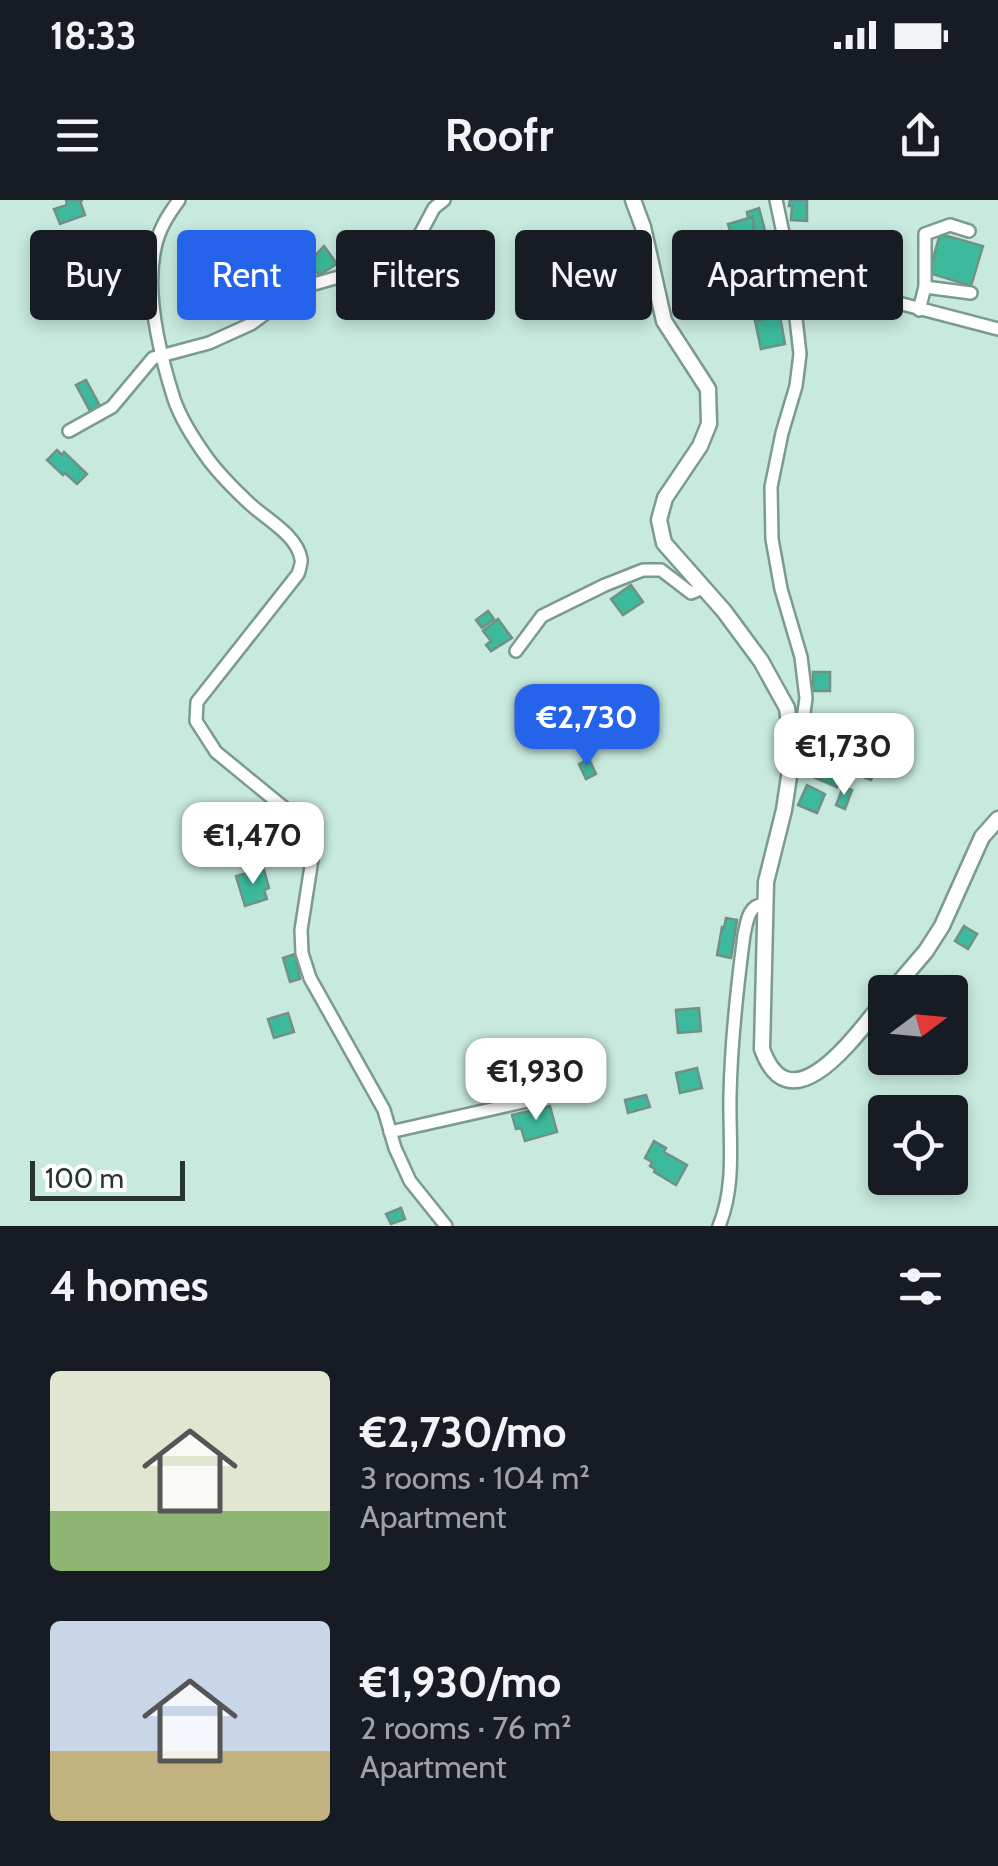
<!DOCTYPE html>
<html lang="en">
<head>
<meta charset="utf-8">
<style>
  :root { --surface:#171b24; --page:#20242c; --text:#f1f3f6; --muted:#9ea1a6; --accent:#2563eb }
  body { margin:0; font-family:Cabin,sans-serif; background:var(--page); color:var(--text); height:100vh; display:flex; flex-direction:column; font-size:38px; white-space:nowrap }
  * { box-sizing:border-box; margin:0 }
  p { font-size:32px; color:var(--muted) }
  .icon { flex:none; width:55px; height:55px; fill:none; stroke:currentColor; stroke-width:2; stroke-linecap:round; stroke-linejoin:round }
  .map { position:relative; height:1026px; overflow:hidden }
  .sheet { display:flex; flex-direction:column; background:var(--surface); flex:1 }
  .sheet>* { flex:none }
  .top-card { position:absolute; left:30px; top:30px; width:940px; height:90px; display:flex; gap:20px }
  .needle { width:65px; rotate:74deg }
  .tools { position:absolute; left:868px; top:775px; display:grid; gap:20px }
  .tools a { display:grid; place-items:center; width:100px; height:100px; border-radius:10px; background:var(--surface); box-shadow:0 5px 15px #0003; font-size:50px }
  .scale { position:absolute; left:30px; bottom:25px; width:155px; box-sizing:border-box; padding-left:10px; border:5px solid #273430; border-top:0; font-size:28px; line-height:35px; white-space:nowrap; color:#273430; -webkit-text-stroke:8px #fff; paint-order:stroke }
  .price { position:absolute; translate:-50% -85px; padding:0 22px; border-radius:20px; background:#fff; color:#222; font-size:32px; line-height:65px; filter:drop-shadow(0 2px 5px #0008) }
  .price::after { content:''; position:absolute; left:50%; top:60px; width:30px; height:22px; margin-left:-15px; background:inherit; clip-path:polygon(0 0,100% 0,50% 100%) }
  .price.active { background:var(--accent); color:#fff }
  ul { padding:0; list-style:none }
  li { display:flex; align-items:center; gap:30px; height:250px; padding:0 50px }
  li span { display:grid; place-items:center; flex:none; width:280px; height:200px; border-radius:10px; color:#555 }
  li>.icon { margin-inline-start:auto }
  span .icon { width:120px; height:120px; fill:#fffc; stroke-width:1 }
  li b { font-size:42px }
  h2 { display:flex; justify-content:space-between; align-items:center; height:120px; padding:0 50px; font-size:42px }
  .tag { padding:0 35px; border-radius:10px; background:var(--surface); box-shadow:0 5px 15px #0003; font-size:35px; line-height:90px }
  .tag.active { background:var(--accent); color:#fff }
  .status { display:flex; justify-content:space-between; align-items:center; height:70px; padding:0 50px; background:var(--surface); direction:ltr }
  .status svg { height:28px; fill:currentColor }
  header { display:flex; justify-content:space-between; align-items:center; height:130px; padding:0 50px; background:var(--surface); font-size:45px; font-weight:700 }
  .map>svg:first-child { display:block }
  .building { fill:#3dba9d; stroke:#719086; stroke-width:2.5 }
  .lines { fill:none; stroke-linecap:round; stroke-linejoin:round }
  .minor-casing { stroke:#7b9a90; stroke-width:16 }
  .major-casing { stroke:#7b9a90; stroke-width:19 }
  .minor { stroke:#fff; stroke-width:11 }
  .major { stroke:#fff; stroke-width:14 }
</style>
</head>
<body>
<div class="status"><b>18:33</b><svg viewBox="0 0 49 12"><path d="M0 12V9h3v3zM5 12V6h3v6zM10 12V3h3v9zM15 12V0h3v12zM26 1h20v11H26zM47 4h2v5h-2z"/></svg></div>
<header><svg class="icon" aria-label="menu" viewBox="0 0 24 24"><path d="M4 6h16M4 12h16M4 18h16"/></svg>Roofr<svg class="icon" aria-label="share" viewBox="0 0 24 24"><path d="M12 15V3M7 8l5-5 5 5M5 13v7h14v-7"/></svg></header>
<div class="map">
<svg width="998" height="1026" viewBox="0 0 998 1026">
  <rect width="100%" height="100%" fill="#c7e9de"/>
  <!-- building -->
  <g class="building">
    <polygon points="66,0 83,0 80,1 85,15 60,24 54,9 67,5"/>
    <polygon points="790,0 807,0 807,21 791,20 792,6 789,6"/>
    <polygon points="759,8 767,38 750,43 754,23 752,17 748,18 747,12"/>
    <polygon points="752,17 754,23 750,43 740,46 733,41 728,24"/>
    <polygon points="940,34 983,46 971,86 929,73"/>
    <polygon points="808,40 811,68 795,69 792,42"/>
    <polygon points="324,46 337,64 319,75 309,62"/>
    <polygon points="294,59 306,76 286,92 273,75"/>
    <polygon points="807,93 850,102 847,118 803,109"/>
    <polygon points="780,116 785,144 761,149 755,121"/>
    <polygon points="86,180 100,206 90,211 76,185"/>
    <polygon points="57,250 62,255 64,252 87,274 77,284 65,273 63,275 47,260"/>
    <polygon points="631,385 643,402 623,415 611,399"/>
    <polygon points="488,411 494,419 482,428 476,420"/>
    <polygon points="498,419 512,438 491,451 486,445 491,441 483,431"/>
    <rect x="813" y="472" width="17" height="19"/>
    <polygon points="837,517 852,523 840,550 826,544"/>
    <polygon points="813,522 831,531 826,544 807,536"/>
    <polygon points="824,545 850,556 837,587 811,576"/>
    <polygon points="866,547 882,554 871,580 855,574"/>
    <polygon points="589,559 596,574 586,579 579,564"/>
    <polygon points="807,585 825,594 817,613 798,605"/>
    <polygon points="843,587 852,590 845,609 836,605"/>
    <polygon points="264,670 269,688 264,690 267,699 245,706 236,676 247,673 248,676"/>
    <polygon points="726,718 737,720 731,758 717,755 722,727 724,728"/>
    <polygon points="964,726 977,734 968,749 955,741"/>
    <polygon points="295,754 300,779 290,782 283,758"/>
    <polygon points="699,808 701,831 678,833 676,810"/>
    <polygon points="288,813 294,832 274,838 268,819"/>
    <polygon points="697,868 702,888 680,893 676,873"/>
    <polygon points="646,895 650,907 628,913 625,900"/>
    <polygon points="550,906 557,932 525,941 521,928 516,929 512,915"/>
    <polygon points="654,941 666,948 664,952 687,965 676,985 654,972 655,969 650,966 652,962 645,958"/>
    <polygon points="401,1008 405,1019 391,1024 386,1014"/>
  </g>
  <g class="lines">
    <!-- minor casing -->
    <g class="minor-casing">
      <g id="minor">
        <path d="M179,0C168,15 159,29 155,48C145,93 160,155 174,199C181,220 195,241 208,259C220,275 235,290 250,304C266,319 297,335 301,359C302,362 299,371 298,374L197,502L196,521L216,552L299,620L308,635L313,653L301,730L302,753L310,778L384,910L395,948L410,981L446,1026"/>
        <polyline points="776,0 790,66 800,154 796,186 782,233 771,287 772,339 781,389 801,457 806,498 802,527 790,532"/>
        <polyline points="791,75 998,129"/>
        <polyline points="925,87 971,93"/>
        <polyline points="919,110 925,87 925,34 950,25 969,31"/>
        <polyline points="69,231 112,207 153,158 209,143 251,124 300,88 367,69 418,38 434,8 444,0"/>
        <polyline points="516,451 542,416 605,385 643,370 661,370 691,393 703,388"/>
        <polyline points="390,932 532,900"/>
        <path d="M719,1026C736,985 729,940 730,896C731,843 737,788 744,735C747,721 748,705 765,704"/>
      </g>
    </g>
    <!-- major casing -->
    <g class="major-casing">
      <g id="major">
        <path d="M633,0L643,27L664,121L708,189L709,224L700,246L665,298L659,320L664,343L724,411L761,461L787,508L790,532L793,550L784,610L766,682L762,849C791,930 858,832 885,800"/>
        <polyline points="891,792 926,751 942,726 982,637 998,619"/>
      </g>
    </g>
    <!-- minor -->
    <use href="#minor" class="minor"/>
    <!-- major -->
    <use href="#major" class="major"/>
  </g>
</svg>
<div class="tools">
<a><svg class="needle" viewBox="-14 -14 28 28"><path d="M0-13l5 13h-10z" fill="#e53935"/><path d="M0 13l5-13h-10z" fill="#9ea1a6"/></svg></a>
<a><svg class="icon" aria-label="locate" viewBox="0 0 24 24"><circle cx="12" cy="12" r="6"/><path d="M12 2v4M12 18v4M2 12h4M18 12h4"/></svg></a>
</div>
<div class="scale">100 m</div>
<b class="price active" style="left:587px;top:569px">€2,730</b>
<b class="price" style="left:844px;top:598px">€1,730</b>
<b class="price" style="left:253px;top:687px">€1,470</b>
<b class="price" style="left:536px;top:923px">€1,930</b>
<div class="top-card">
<a class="tag">Buy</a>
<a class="tag active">Rent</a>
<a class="tag">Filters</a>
<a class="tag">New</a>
<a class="tag">Apartment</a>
</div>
</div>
<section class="sheet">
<h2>4 homes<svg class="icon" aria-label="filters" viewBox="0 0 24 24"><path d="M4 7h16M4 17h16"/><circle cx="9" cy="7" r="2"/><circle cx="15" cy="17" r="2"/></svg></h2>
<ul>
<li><span style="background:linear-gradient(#dfe7d0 70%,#8fb573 0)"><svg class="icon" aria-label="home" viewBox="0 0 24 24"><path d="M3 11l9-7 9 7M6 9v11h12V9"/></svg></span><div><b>€2,730/mo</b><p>3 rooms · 104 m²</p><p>Apartment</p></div></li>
<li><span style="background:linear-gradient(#c9d6e8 65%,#c2b280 0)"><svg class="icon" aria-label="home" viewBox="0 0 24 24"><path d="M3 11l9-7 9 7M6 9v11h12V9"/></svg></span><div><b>€1,930/mo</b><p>2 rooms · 76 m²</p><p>Apartment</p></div></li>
</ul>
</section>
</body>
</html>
